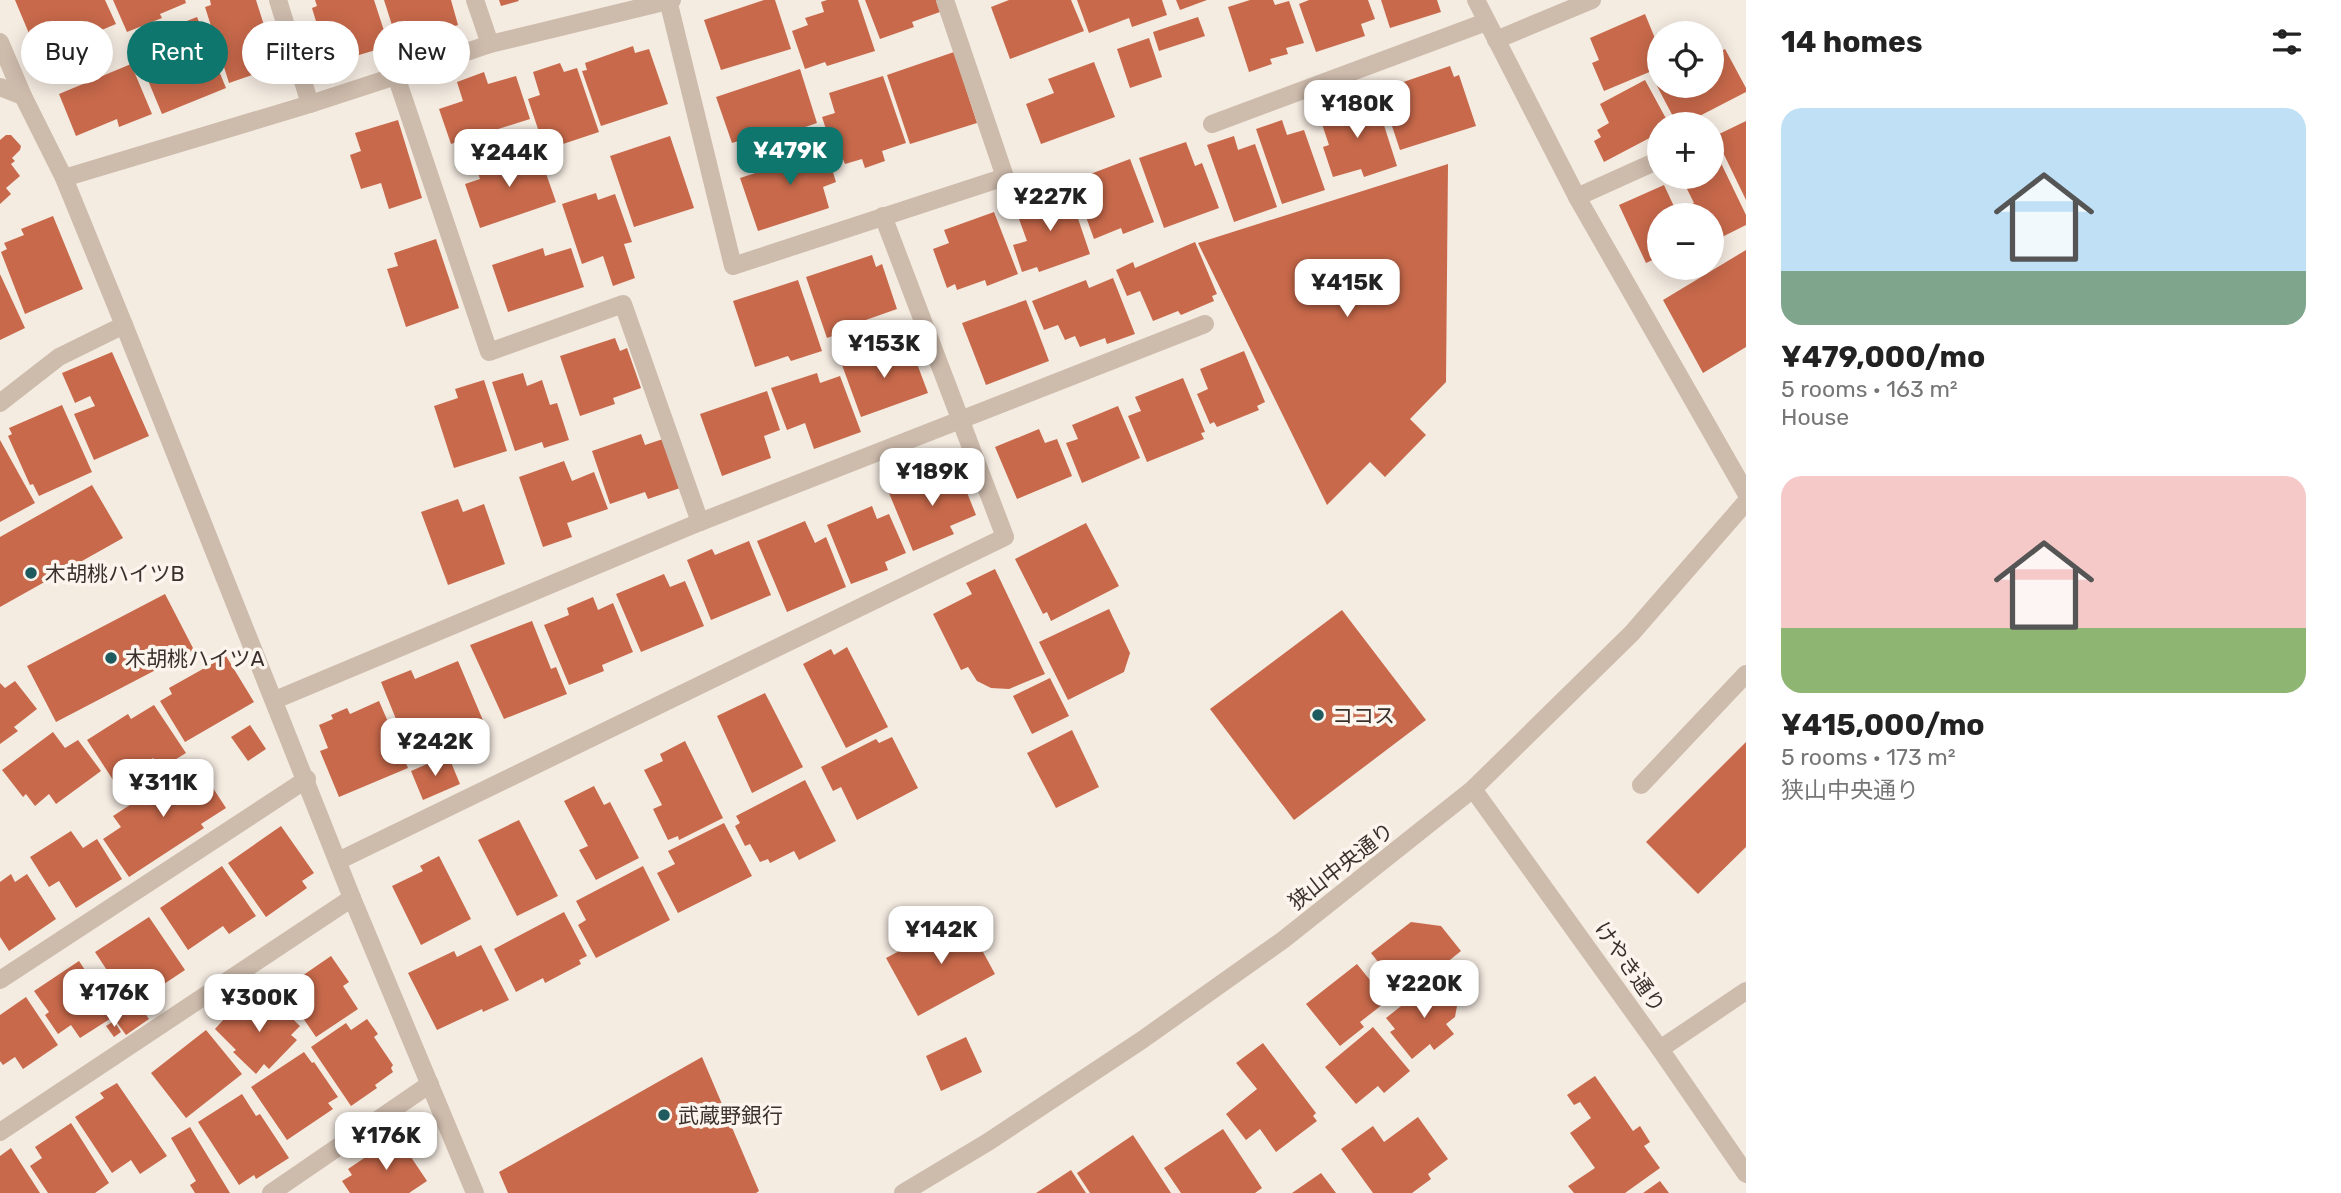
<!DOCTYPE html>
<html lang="en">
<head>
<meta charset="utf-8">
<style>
  :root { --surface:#fff; --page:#f6f6f6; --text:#222; --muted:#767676; --accent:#0f766e }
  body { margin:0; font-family:Rubik,"Noto Sans JP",sans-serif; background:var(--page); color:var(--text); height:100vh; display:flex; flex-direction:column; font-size:26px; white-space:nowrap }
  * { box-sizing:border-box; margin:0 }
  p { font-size:23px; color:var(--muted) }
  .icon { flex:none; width:38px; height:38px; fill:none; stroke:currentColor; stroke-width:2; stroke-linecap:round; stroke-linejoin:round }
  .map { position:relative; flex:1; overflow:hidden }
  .sheet { display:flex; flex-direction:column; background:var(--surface); width:595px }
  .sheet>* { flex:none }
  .hud { position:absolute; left:21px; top:21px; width:665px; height:63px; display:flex; gap:14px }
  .fabs { position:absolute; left:1647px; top:21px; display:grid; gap:14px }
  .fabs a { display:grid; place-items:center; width:77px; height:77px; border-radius:50%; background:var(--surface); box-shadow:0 4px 18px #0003; font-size:35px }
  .price { position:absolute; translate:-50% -60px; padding:0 16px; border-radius:14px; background:#fff; color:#222; font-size:23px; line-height:46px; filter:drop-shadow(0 2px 4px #0008) }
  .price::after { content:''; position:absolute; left:50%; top:42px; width:21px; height:16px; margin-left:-10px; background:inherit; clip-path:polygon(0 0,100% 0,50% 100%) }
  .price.active { background:var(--accent); color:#fff }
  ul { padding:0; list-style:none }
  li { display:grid; align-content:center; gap:14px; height:371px; padding:0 35px }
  li span { display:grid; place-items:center; height:217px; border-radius:21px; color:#555 }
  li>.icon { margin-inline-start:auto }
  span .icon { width:126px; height:126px; fill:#fffc; stroke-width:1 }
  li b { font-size:30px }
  h2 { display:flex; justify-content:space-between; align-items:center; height:84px; padding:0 35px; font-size:30px }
  .pill { padding:0 24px; border-radius:32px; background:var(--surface); box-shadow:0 4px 18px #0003; font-size:24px; line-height:63px }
  .pill.active { background:var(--accent); color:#fff }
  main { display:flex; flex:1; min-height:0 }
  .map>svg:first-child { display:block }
  .building { fill:#c8694b }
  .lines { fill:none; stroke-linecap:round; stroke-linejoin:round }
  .service { stroke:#cdbbac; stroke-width:18 }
  .minor { stroke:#cdbbac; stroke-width:18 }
  .tertiary { stroke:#cdbbac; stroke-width:18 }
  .poi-dot { fill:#1f5a5e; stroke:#fbf5ee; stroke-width:2.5 }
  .labels { text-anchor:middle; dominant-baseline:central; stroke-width:7; stroke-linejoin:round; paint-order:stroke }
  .poi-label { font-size:21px; fill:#3b302b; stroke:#fbf5ee; text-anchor:start }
  .street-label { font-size:21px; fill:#3b302b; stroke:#fbf5ee }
</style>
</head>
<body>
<main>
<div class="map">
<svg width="1746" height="1193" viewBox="0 0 1746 1193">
  <rect width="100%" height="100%" fill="#f4ebe1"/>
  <!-- building -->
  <g class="building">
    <polygon points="15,0 105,0 116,24 73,42 67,28 33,43"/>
    <polygon points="113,0 185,0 186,3 160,14 162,18 127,32"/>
    <polygon points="210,0 256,0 275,60 253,67 255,74 229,83 205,7 211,5"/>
    <polygon points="315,0 374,0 389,46 329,64 312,8 317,6"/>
    <polygon points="384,0 451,0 458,25 398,44"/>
    <polygon points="499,0 518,0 519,1 501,6"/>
    <polygon points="764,0 775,0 791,49 721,70 704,20"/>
    <polygon points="827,0 858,0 875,51 827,66 825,62 805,69 792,31 808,25 805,18 824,12 821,2"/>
    <polygon points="865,0 936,0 940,12 912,22 914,27 880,39"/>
    <polygon points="1009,0 1071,0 1084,31 1010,59 991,7"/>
    <polygon points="1077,0 1162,0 1167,15 1132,27 1129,18 1089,33"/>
    <polygon points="1176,0 1207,0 1180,10"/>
    <polygon points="1250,0 1273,0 1275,5 1289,1 1304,43 1286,48 1288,54 1270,59 1272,64 1249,72 1228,7"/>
    <polygon points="1309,0 1368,0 1375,19 1361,24 1365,36 1316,52 1299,4"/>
    <polygon points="1381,0 1437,0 1441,12 1390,28"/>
    <polygon points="1645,14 1659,48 1659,68 1604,91 1592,63 1599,60 1590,38"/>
    <polygon points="197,17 226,88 162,114 137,54 151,49 146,37"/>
    <polygon points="1198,17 1205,36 1159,51 1153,32"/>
    <polygon points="1149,38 1162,77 1130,88 1117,49"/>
    <polygon points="633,46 635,53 649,49 668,104 601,126 582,71 587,70 585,63"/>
    <polygon points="1725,49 1746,88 1746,92 1684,124 1677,124 1657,86 1712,86 1712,56"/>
    <polygon points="954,52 977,123 910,144 887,75"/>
    <polygon points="1094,62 1115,117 1041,144 1026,104 1054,93 1048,79"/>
    <polygon points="560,63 564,72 577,68 599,132 545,150 528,99 540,95 533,72"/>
    <polygon points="131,64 152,114 119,127 117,119 76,136 59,94"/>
    <polygon points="1450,66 1454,77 1459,75 1476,126 1400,150 1380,90"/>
    <polygon points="800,69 817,123 779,136 777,129 732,143 716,97"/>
    <polygon points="484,72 488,84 516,76 530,119 451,144 439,109 463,101 457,82"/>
    <polygon points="883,76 906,143 882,151 885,161 865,168 862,159 845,164 842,157 836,159 822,117 835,113 829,93"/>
    <polygon points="1645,80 1669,124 1659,124 1659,133 1604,162 1594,141 1601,137 1597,130 1609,123 1600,104"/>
    <polygon points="1375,97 1397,166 1364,177 1361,169 1333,177 1323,147 1329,145 1319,115"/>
    <polygon points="398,120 422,198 389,209 381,183 361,189 350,155 361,151 355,133"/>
    <polygon points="1282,120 1287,135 1304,130 1325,190 1282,204 1256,129"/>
    <polygon points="1746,121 1746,200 1715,136"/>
    <polygon points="6,135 11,135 21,146 20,150 12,158 15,161 11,164 20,176 6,188 11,194 0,204 0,140"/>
    <polygon points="670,136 694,208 634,227 610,156"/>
    <polygon points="1234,136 1238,150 1255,144 1277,207 1234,222 1207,145"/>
    <polygon points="1186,142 1195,166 1202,163 1219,208 1164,228 1139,158"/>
    <polygon points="824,143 836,182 823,187 829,208 758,231 740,178 768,169 766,162"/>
    <polygon points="519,152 523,165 541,159 556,202 480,228 465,184 480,179 476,167"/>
    <polygon points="1130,159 1154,222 1123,234 1121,228 1094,239 1082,206 1095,202 1085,176"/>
    <polygon points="1719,159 1746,215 1746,225 1712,242 1712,215 1684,215 1682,209 1694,203 1681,177 1712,177 1712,163"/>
    <polygon points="1448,164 1446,382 1410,419 1426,435 1385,477 1370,462 1327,505 1198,243"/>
    <polygon points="1664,185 1678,215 1659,215 1659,257 1646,263 1619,205"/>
    <polygon points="1068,189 1090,254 1039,272 1037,267 1022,272 1013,245 1027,241 1015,208"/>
    <polygon points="596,193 598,200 615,194 632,242 624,244 635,278 613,286 603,256 582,264 562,204"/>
    <polygon points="994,212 1018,274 987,286 985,280 957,290 955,284 947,288 933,249 949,243 944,230"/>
    <polygon points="53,216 83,289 25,314 1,252 7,249 4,243 24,235 21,229"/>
    <polygon points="436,239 459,308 406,327 387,269 398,266 394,253"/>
    <polygon points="1195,242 1217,294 1212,296 1214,301 1181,315 1178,311 1153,321 1140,291 1127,296 1116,270 1133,262 1135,268"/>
    <polygon points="543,248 545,256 571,248 584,287 508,312 492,265"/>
    <polygon points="1746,250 1746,347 1703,373 1663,300"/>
    <polygon points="872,255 876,267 882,264 897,309 860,322 861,326 827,338 806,277"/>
    <polygon points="0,274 25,328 0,340"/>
    <polygon points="1113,278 1135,334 1107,344 1105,338 1080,347 1075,336 1065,340 1058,325 1044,330 1032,301 1086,280 1089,288"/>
    <polygon points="798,280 822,351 791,361 788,356 755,367 733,301"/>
    <polygon points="1026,300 1049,361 986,385 962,323"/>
    <polygon points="615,338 620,351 627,348 641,388 613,398 615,404 580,416 560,356"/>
    <polygon points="900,344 904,357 913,353 928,393 861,417 842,365"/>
    <polygon points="1244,351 1265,402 1257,406 1259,410 1217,427 1214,422 1210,424 1197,394 1208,389 1200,369"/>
    <polygon points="112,352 149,436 94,460 74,414 95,406 90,396 75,403 62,373"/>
    <polygon points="523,373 527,386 542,380 550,405 557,403 569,440 544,448 542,442 515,451 492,382"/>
    <polygon points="817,373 820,383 840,376 861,432 814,449 805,423 787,430 771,388"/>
    <polygon points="1183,378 1205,432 1201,433 1204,439 1147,462 1128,416 1141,411 1135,397"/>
    <polygon points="484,380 507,451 454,468 434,406 458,398 455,389"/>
    <polygon points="767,391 780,430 764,436 771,458 722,476 700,414"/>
    <polygon points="62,405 92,472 39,496 33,484 30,485 8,436 12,434 9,428"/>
    <polygon points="1118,406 1140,458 1082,483 1066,443 1078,439 1072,425"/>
    <polygon points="1039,429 1045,443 1057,439 1072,476 1017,499 995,447"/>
    <polygon points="641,434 645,445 663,439 680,488 648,499 645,492 610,504 592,451"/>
    <polygon points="0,440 35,503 0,522"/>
    <polygon points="564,461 572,481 594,472 608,509 567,523 572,537 543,547 519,477"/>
    <polygon points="948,469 954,484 962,480 976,515 950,526 954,534 913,551 889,493"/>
    <polygon points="92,485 123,538 0,607 0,537"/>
    <polygon points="458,499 463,512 484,504 505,564 448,585 421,512"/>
    <polygon points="872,506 877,519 889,514 906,553 885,562 888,570 851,584 827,525"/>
    <polygon points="805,521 815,543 826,537 846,587 787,612 757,541"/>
    <polygon points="1086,523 1119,586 1051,621 1047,612 1043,614 1015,559"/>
    <polygon points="749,541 771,595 711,620 687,560 712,549 715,555"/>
    <polygon points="995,569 1045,674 1009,689 991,688 977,681 968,667 961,670 933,614 972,594 966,583"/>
    <polygon points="664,574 670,587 685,581 704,626 641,652 616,594"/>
    <polygon points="165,594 194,650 56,722 27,666"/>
    <polygon points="593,597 598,610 613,603 633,652 602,665 604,671 569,685 544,625 569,615 567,608"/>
    <polygon points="1109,609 1130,653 1124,672 1068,700 1039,642"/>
    <polygon points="1342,610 1426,720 1294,820 1210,709"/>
    <polygon points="532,621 551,669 556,667 567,694 504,719 470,645"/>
    <polygon points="847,647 888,727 846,748 803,664 831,649 834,655"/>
    <polygon points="226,656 254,702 185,742 160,701 172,694 169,688"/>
    <polygon points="458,661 487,730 413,761 381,682 411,670 415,679"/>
    <polygon points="1050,678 1069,716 1032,734 1013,696"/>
    <polygon points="15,681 37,709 14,727 18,731 0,744 0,683 5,688"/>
    <polygon points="765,693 803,767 752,793 717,716"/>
    <polygon points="379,701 408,768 339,797 320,751 328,748 319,725 333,719 331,715 347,708 350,714"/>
    <polygon points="154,705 186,753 160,769 153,758 115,783 87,740 128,714 131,719"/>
    <polygon points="250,725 266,749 248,761 231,737"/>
    <polygon points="1072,730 1099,787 1056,808 1027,753"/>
    <polygon points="53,732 65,748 78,740 101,771 56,804 49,794 35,806 26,794 23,797 2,770"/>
    <polygon points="892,737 918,788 857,820 841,787 833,791 821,767 876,739 879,743"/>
    <polygon points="685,741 723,818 679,840 678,836 668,840 653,809 662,805 644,770 663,761 660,754"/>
    <polygon points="1746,742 1746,847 1698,894 1646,842"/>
    <polygon points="448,755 460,784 423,800 411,771"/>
    <polygon points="196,762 226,808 201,824 204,828 129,877 103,839 121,827 113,816"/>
    <polygon points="805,780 836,841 799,860 794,851 770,863 768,859 760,862 750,844 745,846 735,826 740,823 736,816"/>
    <polygon points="594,786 604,805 610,802 639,858 596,880 579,850 588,846 564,801"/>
    <polygon points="519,820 558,896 517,916 478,840"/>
    <polygon points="724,823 752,876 678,913 657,873 675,864 668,851"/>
    <polygon points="281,826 314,873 302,881 307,888 266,917 228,863"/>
    <polygon points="71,831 83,848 97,839 122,879 76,908 59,881 49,887 30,857"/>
    <polygon points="439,856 471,919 421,945 392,886 423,871 420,866"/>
    <polygon points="222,866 256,916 229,934 223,926 188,950 160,908"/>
    <polygon points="643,866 670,920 596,958 578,925 586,920 576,901"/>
    <polygon points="11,874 15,882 27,874 56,919 9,951 0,937 0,882"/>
    <polygon points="564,912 587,956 579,960 581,964 545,983 543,978 516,992 494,949"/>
    <polygon points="149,917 185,970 137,1002 149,1019 126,1035 113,1017 80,1038 71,1025 58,1034 45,1015 49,1012 34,991 79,961 103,997 118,987 95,952"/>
    <polygon points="964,917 995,974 918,1016 886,958"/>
    <polygon points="1411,922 1441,926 1461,951 1405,996 1371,953"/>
    <polygon points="481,945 509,1000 483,1012 482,1009 437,1030 408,973 454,951 457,957"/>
    <polygon points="331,956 349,982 343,986 358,1009 316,1037 283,989"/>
    <polygon points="1357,964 1387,1001 1360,1022 1364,1027 1340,1046 1306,1004"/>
    <polygon points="1435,979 1457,1006 1455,1017 1446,1024 1454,1034 1434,1050 1430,1044 1412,1059 1390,1032 1395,1029 1386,1018"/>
    <polygon points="26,997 58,1045 23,1069 15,1057 3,1065 0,1061 0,1015"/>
    <polygon points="254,999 263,1008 272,999 300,1026 291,1035 297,1040 269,1069 264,1064 256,1074 233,1052 236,1050 215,1029 233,1009 239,1015"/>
    <polygon points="367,1019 378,1034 374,1037 393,1065 391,1068 393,1072 375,1085 377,1088 351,1106 311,1047 346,1023 351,1030"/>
    <polygon points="114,1021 121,1032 114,1037 106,1026"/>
    <polygon points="1373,1027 1410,1071 1384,1093 1378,1086 1356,1104 1325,1067"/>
    <polygon points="206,1030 242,1074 186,1118 151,1073"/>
    <polygon points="966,1037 982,1072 941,1091 926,1056"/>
    <polygon points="1263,1043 1316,1113 1313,1116 1317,1121 1276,1152 1260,1129 1246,1140 1226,1114 1257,1089 1236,1063"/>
    <polygon points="304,1052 312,1063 314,1062 338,1097 328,1103 333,1109 287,1140 251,1087"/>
    <polygon points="702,1057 759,1191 756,1193 508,1193 499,1172"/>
    <polygon points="1595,1076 1633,1131 1640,1126 1650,1142 1644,1146 1660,1168 1625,1193 1574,1193 1568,1186 1595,1168 1570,1133 1591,1118 1580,1102 1574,1105 1567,1095"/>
    <polygon points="117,1083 167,1156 140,1174 131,1160 112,1173 75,1117 104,1098 100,1093"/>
    <polygon points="242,1094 256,1116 260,1114 289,1158 256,1179 254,1175 239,1185 198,1122"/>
    <polygon points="1418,1117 1448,1159 1428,1174 1431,1179 1412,1193 1373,1193 1341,1149 1373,1126 1384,1142"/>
    <polygon points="71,1123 109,1183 95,1193 48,1193 30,1166 42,1158 35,1147"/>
    <polygon points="190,1127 230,1193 195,1193 190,1185 196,1181 171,1138"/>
    <polygon points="1223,1129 1262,1188 1255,1193 1181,1193 1164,1168"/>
    <polygon points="1133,1135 1171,1193 1090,1193 1077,1173"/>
    <polygon points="397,1136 427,1181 409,1193 350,1193 342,1181 352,1175 348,1169"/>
    <polygon points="11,1148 40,1193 0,1193 0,1156"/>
    <polygon points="1071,1170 1086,1193 1036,1193"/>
    <polygon points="1321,1173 1336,1193 1292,1193"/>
    <polygon points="1660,1181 1669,1193 1643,1193"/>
  </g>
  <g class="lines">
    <!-- service -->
    <g class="service">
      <polyline points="1212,124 1486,22"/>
      <polyline points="1577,197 1659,160"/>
      <polyline points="0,403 59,357 124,325"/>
      <polyline points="1641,785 1746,674"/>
      <polyline points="1660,1049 1746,991"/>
      <polyline points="271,1193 430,1084"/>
    </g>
    <!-- minor -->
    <g class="minor">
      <polyline points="475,0 490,44"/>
      <polyline points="668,0 733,266 1005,177 945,0"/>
      <polyline points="672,0 490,44 396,76 489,352 623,304 700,522"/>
      <polyline points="1476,0 1577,197 1746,493"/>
      <polyline points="1496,40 1592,0"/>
      <polyline points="0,42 23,96 64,178 124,325 352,898 475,1193"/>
      <polyline points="0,87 23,96"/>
      <polyline points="310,104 396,76"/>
      <polyline points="64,178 310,104 278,0"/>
      <polyline points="275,700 700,522 1205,324"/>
      <polyline points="338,861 1005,537 883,216"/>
      <polyline points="0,980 307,779"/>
      <polyline points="0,1132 352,898"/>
    </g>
    <!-- tertiary -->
    <g class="tertiary">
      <polyline points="1473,789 1660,1049 1746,1174"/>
      <polyline points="903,1193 988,1142 1142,1040 1283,940 1473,789 1632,633 1746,502"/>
    </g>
  </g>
  <!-- markers -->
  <g class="poi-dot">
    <circle cx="31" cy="573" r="7"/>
    <circle cx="111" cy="658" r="7"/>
    <circle cx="1318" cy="715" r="7"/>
    <circle cx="664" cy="1115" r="7"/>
  </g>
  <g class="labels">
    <!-- poi labels -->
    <g class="poi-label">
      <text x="45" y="573">木胡桃ハイツB</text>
      <text x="125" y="658">木胡桃ハイツA</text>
      <text x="1332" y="715">ココス</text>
      <text x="678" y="1115">武蔵野銀行</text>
    </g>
    <!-- street labels -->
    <g class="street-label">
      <text transform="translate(1341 866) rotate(-38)">狭山中央通り</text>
      <text transform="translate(1630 967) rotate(55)">けやき通り</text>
    </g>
  </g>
</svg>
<div class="fabs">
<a><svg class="icon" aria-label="locate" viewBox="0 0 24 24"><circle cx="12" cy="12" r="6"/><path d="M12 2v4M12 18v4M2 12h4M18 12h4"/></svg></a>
<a>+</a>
<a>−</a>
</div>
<b class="price" style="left:1357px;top:140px">¥180K</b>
<b class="price active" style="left:790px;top:187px">¥479K</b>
<b class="price" style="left:509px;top:189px">¥244K</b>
<b class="price" style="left:1050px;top:233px">¥227K</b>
<b class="price" style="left:1347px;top:319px">¥415K</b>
<b class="price" style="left:884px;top:380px">¥153K</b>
<b class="price" style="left:932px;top:508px">¥189K</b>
<b class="price" style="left:435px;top:778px">¥242K</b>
<b class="price" style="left:163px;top:819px">¥311K</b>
<b class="price" style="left:941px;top:966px">¥142K</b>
<b class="price" style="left:1424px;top:1020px">¥220K</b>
<b class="price" style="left:114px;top:1029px">¥176K</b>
<b class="price" style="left:259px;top:1034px">¥300K</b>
<b class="price" style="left:386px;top:1172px">¥176K</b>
<div class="hud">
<a class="pill">Buy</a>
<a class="pill active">Rent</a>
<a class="pill">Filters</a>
<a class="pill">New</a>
</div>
</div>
<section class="sheet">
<h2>14 homes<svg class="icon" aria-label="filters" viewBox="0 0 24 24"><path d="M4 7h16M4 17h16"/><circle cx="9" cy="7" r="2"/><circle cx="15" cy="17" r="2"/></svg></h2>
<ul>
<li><span style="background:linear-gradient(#bfe0f5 75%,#7fa58c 0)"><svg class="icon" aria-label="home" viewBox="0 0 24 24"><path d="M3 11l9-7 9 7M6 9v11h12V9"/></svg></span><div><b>¥479,000/mo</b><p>5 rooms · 163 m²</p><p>House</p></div></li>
<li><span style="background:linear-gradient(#f6c9c9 70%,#8fb573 0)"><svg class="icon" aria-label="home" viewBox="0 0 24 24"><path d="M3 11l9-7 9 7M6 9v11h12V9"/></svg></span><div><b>¥415,000/mo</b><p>5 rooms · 173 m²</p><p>狭山中央通り</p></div></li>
</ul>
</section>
</main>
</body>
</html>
